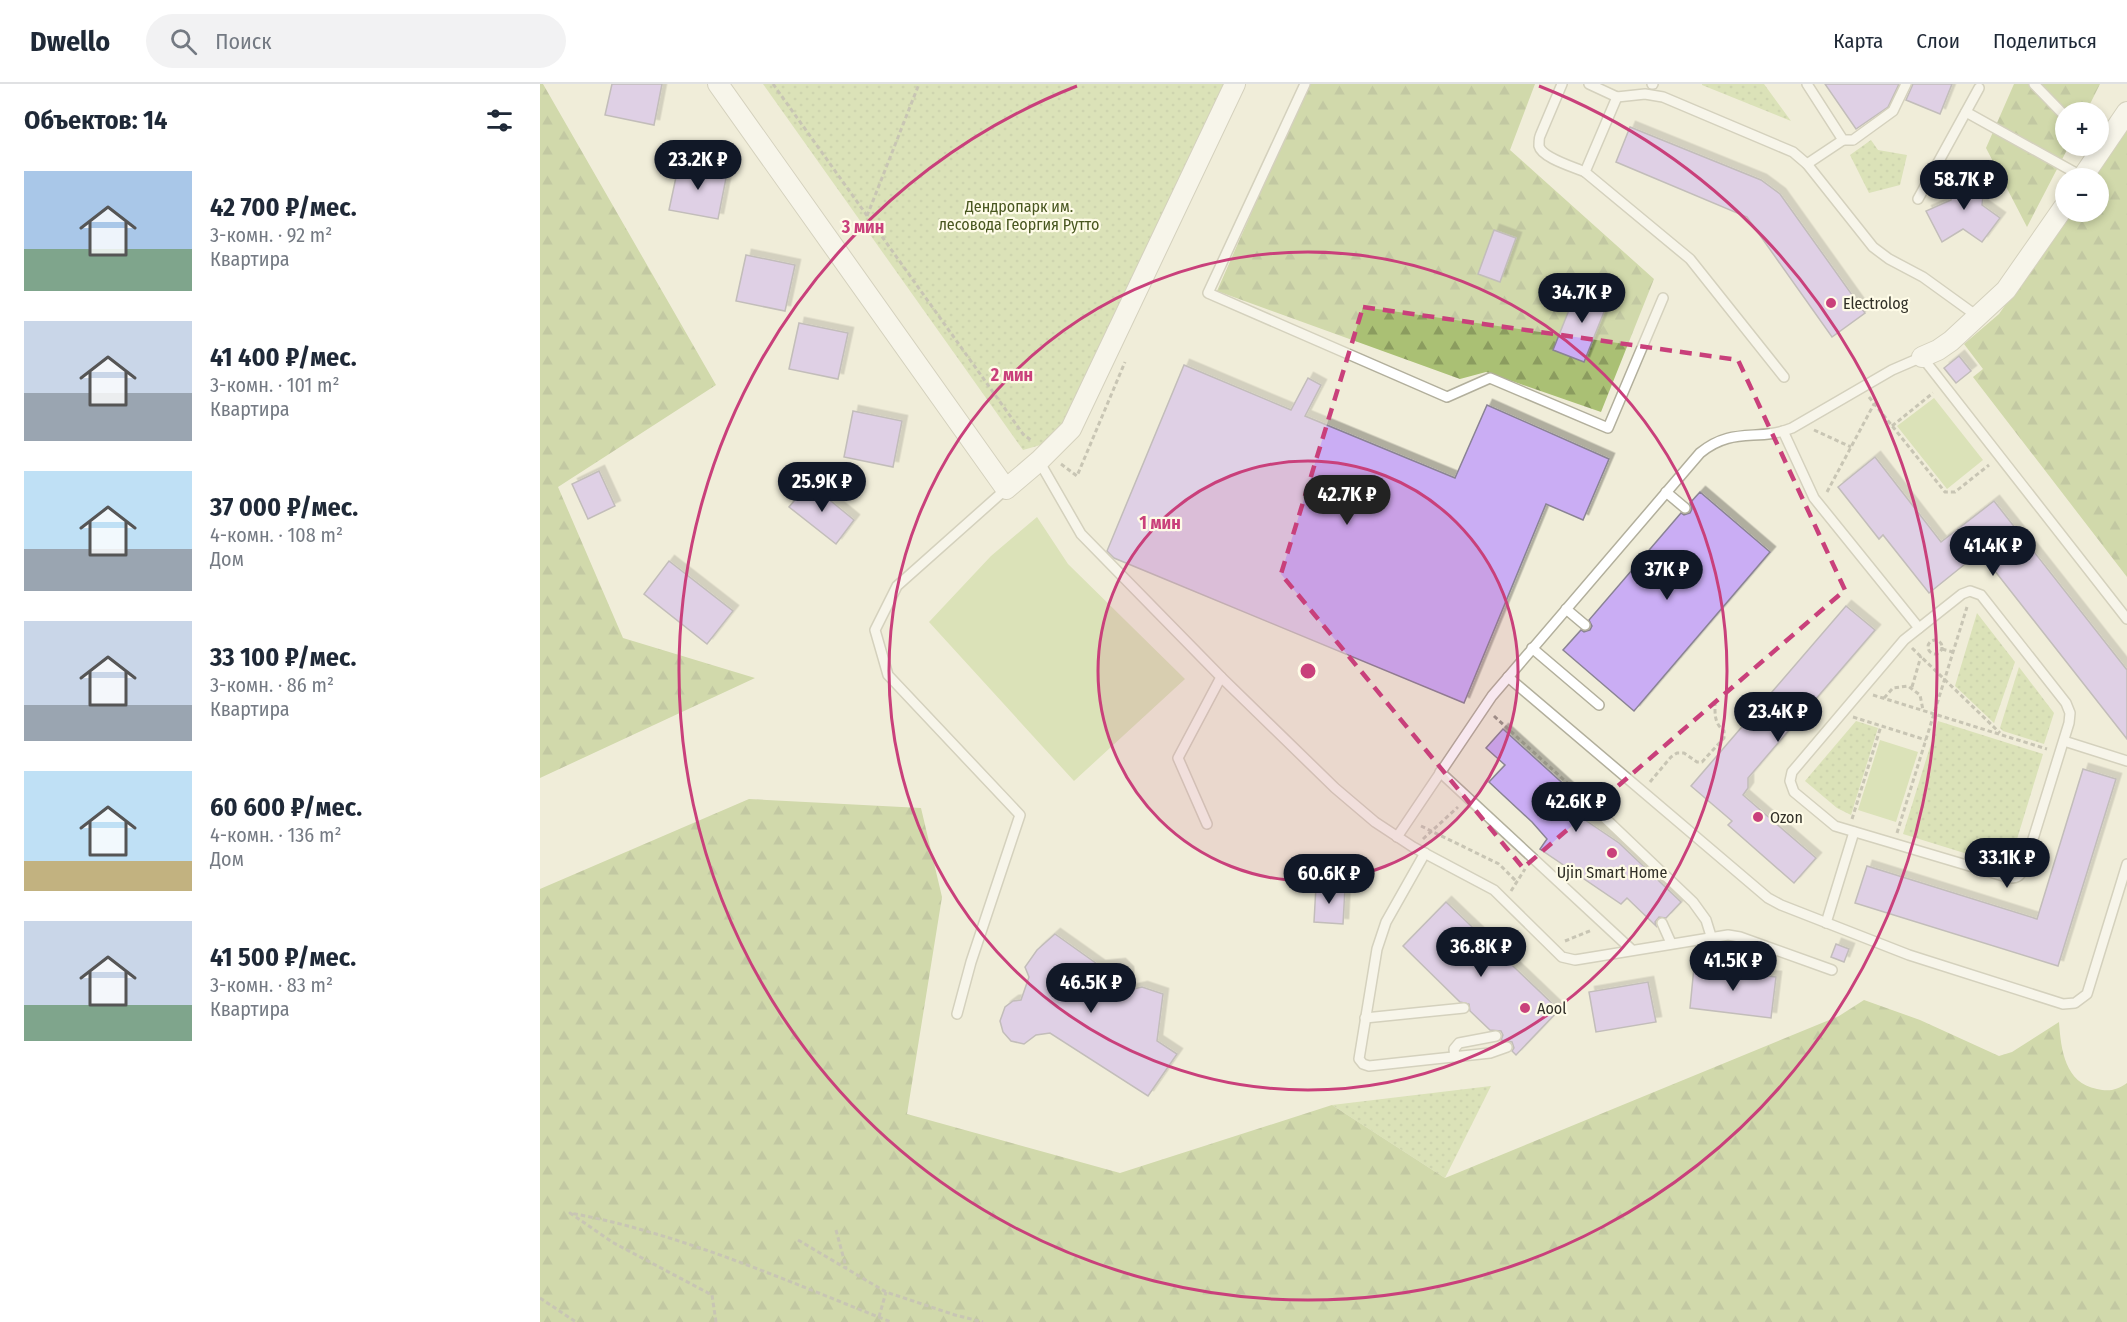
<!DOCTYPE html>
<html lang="ru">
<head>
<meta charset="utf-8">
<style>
  :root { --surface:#fff; --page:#f2f2f3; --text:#1f2937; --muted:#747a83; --line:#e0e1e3; --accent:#111827 }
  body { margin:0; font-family:"Fira Sans Condensed",sans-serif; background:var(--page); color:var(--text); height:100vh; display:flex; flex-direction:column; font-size:22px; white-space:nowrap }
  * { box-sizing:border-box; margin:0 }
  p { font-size:20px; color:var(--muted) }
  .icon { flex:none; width:33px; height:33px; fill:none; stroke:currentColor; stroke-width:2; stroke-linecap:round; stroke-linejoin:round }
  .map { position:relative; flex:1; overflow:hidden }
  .side { display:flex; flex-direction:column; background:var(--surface); width:540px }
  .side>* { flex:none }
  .buttons { position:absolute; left:1515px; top:18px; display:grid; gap:12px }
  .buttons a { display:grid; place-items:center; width:54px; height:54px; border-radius:50%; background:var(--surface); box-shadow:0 3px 9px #0003; font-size:30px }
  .price { position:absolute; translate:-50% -51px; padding:0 14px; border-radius:21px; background:var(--accent); color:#fff; font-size:20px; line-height:39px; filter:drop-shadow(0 2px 3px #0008) }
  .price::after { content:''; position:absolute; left:50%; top:36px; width:18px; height:14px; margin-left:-9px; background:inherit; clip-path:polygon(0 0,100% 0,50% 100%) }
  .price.on { background:#222; color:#fff }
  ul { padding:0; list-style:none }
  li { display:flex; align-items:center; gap:18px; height:150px; padding:0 24px }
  li span { display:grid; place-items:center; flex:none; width:168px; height:120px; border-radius:0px; color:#555 }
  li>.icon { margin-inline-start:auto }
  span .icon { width:72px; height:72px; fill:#fffc; stroke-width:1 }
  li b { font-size:26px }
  h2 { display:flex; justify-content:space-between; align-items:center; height:72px; padding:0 24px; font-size:26px }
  header { display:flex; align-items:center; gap:36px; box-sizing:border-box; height:84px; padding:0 30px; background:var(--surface); border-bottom:2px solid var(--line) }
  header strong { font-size:28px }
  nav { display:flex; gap:33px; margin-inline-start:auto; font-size:21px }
  .search { width:420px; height:54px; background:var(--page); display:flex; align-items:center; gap:15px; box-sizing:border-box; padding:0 21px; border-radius:33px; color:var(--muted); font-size:22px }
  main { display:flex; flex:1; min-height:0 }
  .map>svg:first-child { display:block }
  .grass { fill:url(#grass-dots) }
  .forest { fill:url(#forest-firs) }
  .pitch { fill:#c0d491 }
  .building { fill:#caadf4; stroke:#8a8394; stroke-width:1.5; filter:url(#shadow) }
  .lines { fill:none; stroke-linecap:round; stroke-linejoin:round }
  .lane-casing { stroke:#b2af9c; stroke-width:12 }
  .street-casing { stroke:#b2af9c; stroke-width:22 }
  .path { stroke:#989688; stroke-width:3; stroke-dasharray:4.5 3; stroke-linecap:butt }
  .lane { stroke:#fff; stroke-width:9 }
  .street { stroke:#fff; stroke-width:20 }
  .marked { fill:none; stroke:#c9407b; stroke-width:4.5; stroke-dasharray:12 8; stroke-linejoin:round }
  .ring { fill:none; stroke:#c9407b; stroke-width:3 }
  .poi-dot { fill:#c9407b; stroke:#fefbe7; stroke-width:2 }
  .labels { text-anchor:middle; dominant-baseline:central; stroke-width:4.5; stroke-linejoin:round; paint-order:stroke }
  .park-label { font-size:16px; fill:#48561f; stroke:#fefbe7 }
  .poi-label { font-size:16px; fill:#302f27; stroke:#fefbe7; text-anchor:start }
  .centre { fill:#c9407b; stroke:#fefbe7; stroke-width:3 }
  .ring-label { font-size:18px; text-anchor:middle; font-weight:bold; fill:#c9407b; stroke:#fefbe7; stroke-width:4.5; stroke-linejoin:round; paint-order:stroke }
</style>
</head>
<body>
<header>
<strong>Dwello</strong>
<div class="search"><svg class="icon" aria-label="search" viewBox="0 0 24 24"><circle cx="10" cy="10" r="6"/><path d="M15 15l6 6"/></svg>Поиск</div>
<nav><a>Карта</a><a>Слои</a><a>Поделиться</a></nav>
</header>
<main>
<section class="side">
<h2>Объектов: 14<svg class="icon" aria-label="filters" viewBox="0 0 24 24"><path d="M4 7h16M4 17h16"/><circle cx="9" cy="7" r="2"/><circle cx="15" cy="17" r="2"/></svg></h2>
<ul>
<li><span style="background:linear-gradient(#a9c7e8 65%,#7fa58c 0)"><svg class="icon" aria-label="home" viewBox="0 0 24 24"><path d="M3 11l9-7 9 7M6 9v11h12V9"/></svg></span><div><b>42 700 ₽/мес.</b><p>3-комн. · 92 m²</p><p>Квартира</p></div></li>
<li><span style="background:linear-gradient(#c9d6e8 60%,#9aa5b1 0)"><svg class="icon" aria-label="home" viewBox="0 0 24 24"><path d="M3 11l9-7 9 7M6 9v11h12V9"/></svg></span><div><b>41 400 ₽/мес.</b><p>3-комн. · 101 m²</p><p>Квартира</p></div></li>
<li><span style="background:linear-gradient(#bfe0f5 65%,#9aa5b1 0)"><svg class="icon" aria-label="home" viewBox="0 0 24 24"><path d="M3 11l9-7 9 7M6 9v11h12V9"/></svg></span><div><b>37 000 ₽/мес.</b><p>4-комн. · 108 m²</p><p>Дом</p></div></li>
<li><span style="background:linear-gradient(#c9d6e8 70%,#9aa5b1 0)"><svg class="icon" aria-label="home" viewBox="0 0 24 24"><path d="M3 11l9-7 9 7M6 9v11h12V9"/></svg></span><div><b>33 100 ₽/мес.</b><p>3-комн. · 86 m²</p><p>Квартира</p></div></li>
<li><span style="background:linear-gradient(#bfe0f5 75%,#c2b280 0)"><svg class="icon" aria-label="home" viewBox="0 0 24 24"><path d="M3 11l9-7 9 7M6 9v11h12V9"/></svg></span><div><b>60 600 ₽/мес.</b><p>4-комн. · 136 m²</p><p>Дом</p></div></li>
<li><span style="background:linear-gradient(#c9d6e8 70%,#7fa58c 0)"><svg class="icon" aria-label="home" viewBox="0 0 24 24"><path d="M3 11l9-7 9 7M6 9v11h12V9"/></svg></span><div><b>41 500 ₽/мес.</b><p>3-комн. · 83 m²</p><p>Квартира</p></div></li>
</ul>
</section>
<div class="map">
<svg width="1587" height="1238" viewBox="0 0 1587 1238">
  <defs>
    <pattern id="grass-dots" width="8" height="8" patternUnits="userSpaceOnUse" patternTransform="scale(1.5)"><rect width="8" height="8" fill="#c0d491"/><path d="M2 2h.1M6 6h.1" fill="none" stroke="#a5b67d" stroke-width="1.8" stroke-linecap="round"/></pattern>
    <pattern id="forest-firs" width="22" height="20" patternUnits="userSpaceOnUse" patternTransform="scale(1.5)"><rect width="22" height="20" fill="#aac074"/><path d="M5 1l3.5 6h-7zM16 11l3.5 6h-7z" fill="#8b9c5f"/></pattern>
    <filter id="shadow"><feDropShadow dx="5.5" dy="-5.5" stdDeviation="0" flood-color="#0004"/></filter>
  </defs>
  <rect width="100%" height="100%" fill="#f0edd9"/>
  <!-- grass -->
  <g class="grass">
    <polygon points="223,0 685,0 518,356 483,366"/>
    <polygon points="1224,0 1251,37 1162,1 1162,0"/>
    <polygon points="1331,56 1338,66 1367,71 1360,101 1329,109 1310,71"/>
    <polygon points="1437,529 1475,578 1454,639 1415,602"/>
    <polygon points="1479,583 1514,629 1504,660 1463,647 1460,644"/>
    <polygon points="1316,637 1338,644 1311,731 1297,724 1265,697"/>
    <polygon points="1398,637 1503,670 1470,778 1463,781 1363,750"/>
    <polygon points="951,1002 905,1094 792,1021"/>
  </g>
  <!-- forest -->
  <g class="forest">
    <polygon points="0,0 3,0 176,301 18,403 83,554 215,594 0,694"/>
    <polygon points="768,0 995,0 970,66 1114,195 1061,328 946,288 920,295 677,207"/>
    <polygon points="1474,0 1560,0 1546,28 1526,28 1526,62 1529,62 1487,143 1446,64"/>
    <polygon points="1587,44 1587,493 1433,293 1443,285 1424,260 1459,230 1530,128 1558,128 1558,94 1552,94"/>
    <path d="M209,715L381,724L402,813L367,1030L580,1089L792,1021L905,1094L1299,932L1324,916L1380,936L1459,972L1472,968L1519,938C1521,966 1525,999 1557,1005C1569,1008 1577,1006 1587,999V1238H0V805Z"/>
  </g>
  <!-- pitch -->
  <g class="pitch">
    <polygon points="1394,314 1443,376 1407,405 1357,342"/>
    <polygon points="497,433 528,480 645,595 534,697 389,538 451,472"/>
    <polygon points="1340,656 1378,668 1356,738 1318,726"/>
  </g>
  <!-- building -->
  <g class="building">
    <polygon points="72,0 122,0 114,41 65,31"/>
    <polygon points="1285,0 1359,0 1348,23 1316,45"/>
    <polygon points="1373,0 1412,0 1400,30 1366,16"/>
    <polygon points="1090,43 1221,96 1240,110 1325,229 1292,253 1207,133 1076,78"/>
    <polygon points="139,79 187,89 178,135 129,126"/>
    <polygon points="1411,94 1445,95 1442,121 1460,134 1442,158 1423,145 1402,158 1386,127 1411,116"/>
    <polygon points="954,146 976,154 960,198 938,190"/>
    <polygon points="206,171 255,181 245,227 196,217"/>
    <polygon points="1039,201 1070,213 1044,278 1013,266"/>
    <polygon points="259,239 308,249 298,295 249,285"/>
    <polygon points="1419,272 1431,287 1416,299 1404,284"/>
    <polygon points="644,281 751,326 768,294 781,301 765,332 915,394 947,321 1069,375 1043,436 1006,420 924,619 574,474 567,467"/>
    <polygon points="313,327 362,337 353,383 304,373"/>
    <polygon points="1335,373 1401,458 1454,417 1587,586 1587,655 1440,468 1389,509 1343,451 1339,455 1298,403"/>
    <polygon points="59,387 75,422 48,435 32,400"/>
    <polygon points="269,399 314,436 296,460 249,423"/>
    <polygon points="1160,408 1230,468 1094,627 1023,566 1041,546 1044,548 1050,546 1052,542 1049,536 1141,429 1144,431 1150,429 1152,425 1150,419"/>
    <polygon points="129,477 193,527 167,560 104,510"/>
    <polygon points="1306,522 1335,546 1208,694 1208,704 1203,711 1276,774 1254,799 1188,741 1192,737 1151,702"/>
    <polygon points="963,645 1030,706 1017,717 1079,759 1141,818 1126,834 1119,833 1115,838 1116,842 1087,814 1081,820 1000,765 1007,755 992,738 949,698 965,681 946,664"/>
    <polygon points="1543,685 1576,695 1518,882 1315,819 1327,782 1497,835"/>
    <polygon points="776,802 805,804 803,840 774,838"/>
    <polygon points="906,818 1019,926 976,971 972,967 974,964 972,958 961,956 963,951 961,947 950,946 930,927 929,920 920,918 863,862"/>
    <polygon points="515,850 560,882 580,880 588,888 589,906 602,903 623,910 617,957 637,970 608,1012 510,949 496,951 484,960 471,957 463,948 460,937 465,923 473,917 481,916 489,893 485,883 497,866"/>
    <polygon points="1296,860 1309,865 1304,878 1291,873"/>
    <polygon points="1154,883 1236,893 1231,934 1150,924"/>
    <polygon points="1108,898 1116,938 1056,948 1049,908"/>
  </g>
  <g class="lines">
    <!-- lane casing -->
    <g class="lane-casing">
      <g id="lane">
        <polyline points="765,0 668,209 907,313 950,294 1068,344 1123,214"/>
        <path d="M1022,0L1000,52C999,53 999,60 999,62C1002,74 1034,83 1045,88"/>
        <polyline points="1049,0 1077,13 1105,10 1123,13 1253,68 1267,80 1333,163 1349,175 1383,193 1437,232"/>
        <polyline points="1112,0 1113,0"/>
        <polyline points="1267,0 1303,56 1313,56 1353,27 1366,0"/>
        <polyline points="1494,0 1526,33"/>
        <polyline points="1077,13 1045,88 1150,175 1244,293"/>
        <polyline points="1426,28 1543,93"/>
        <polyline points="1267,80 1303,56"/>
        <polyline points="1378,115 1439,4"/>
        <polyline points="1243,347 1274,414 1379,544"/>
        <polyline points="499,377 541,450 681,593 638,674 667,740"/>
        <polyline points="1126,408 1145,424"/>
        <path d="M1430,507L1441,511L1526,619L1530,629L1529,639L1484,784C1481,791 1478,794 1470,794L1295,742L1254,708L1250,697L1252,688L1364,556L1422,510Z"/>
        <polyline points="1026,525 1045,541"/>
        <polyline points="992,564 1059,621"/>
        <polyline points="681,593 795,704 835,738 873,763 954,806 1022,873 1035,876 1188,851 1200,853 1292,886"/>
        <polyline points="968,593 1228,814 1241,821 1369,871 1523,920 1535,919 1547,910 1587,780"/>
        <polyline points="1524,657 1587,677"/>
        <polyline points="900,688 1092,866"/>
        <polyline points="1045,715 1153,818 1166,836 1171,852"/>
        <path d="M857,753L952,612L1160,369C1193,342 1217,358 1252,344L1352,286L1382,273L1587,535"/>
        <polyline points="885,769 846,838 837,865 819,975 823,980 829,982 950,969 967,963"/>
        <polyline points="1122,839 1131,859"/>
        <polyline points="1286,839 1314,748"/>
        <polyline points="417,930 431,878 480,731 348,591 335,546 357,502 466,405"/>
        <polyline points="825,934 924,924"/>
        <polyline points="915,973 914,965 919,959 956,952"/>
      </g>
    </g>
    <!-- street casing -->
    <g class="street-casing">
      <g id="street">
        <polyline points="178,0 466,405 499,377 531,345 695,0"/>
        <polyline points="1542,94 1587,28"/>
        <polyline points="1382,273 1398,266 1411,257 1466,206 1526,120"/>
      </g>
    </g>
    <!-- path -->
    <g class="path">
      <polyline points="233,0 483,350 492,357"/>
      <polyline points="327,132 379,0"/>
      <polyline points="1329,313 1405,408 1415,408 1449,381"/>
      <polyline points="1352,342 1393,309"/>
      <polyline points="1274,346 1311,363"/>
      <polyline points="521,380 537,392 585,278"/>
      <polyline points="1287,408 1334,320"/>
      <circle cx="1395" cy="563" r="7"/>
      <polyline points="1372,564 1460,649"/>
      <polyline points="1402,565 1413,568"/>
      <polyline points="1372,603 1381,572"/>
      <polyline points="1333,611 1507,665"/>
      <polyline points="1344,614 1353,604 1368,602 1380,611 1383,626"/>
      <polyline points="954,632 1035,706"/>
      <polyline points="1313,633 1386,656"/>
      <path d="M1110,698L1131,673L1137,669H1144L1157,678H1162L1184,654V647C1174,639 1175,630 1175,618"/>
      <polyline points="1312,735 1341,642"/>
      <polyline points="881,742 959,780 977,798"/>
      <polyline points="1357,749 1427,523"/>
      <polyline points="883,755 918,723"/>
      <polyline points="971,807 985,785"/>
      <polyline points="1025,857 1052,846"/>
      <polyline points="296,1146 306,1183"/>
      <polyline points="258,1156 346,1208 415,1231 443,1238"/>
      <polyline points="0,1214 36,1238"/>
      <polyline points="339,1233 346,1208"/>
      <path d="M176,1238L172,1211L72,1158L30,1129C140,1149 247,1197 351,1238"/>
    </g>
    <!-- lane -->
    <use href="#lane" class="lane"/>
    <!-- street -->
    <use href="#street" class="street"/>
  </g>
  <!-- marked area -->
  <path d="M0 0H1587V1238H0ZM823,223L1198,276L1305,506L983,784L741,490Z" fill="#f0edd9" fill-opacity=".55" fill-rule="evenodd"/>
  <path class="marked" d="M823,223L1198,276L1305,506L983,784L741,490Z"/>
  <!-- distance rings -->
  <circle cx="768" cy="587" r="210" fill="#c9407b" fill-opacity=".12"/>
  <g class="ring">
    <circle cx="768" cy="587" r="210"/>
    <circle cx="768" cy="587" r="419"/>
    <path d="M999 2A629 629 0 1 1 537 2"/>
  </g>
  <!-- markers -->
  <g class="poi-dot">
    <circle cx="1291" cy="219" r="6"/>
    <circle cx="1218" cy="733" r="6"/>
    <circle cx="1072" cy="769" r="6"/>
    <circle cx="985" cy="924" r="6"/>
  </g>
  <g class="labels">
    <!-- park labels -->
    <g class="park-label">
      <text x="479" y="122">Дендропарк им.<tspan x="479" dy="18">лесовода Георгия Рутто</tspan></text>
    </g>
    <!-- poi labels -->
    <g class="poi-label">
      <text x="1303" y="219">Electrolog</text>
      <text x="1230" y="733">Ozon</text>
      <text x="1072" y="788" text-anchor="middle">Ujin Smart Home</text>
      <text x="997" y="924">Aool</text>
    </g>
  </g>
  <circle cx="768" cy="587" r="9" class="centre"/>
  <g class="ring-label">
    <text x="323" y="149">3 мин</text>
    <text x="472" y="297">2 мин</text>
    <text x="620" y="445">1 мин</text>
  </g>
</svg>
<div class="buttons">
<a>+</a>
<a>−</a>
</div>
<b class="price" style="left:158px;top:107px">23.2K ₽</b>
<b class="price" style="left:1424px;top:127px">58.7K ₽</b>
<b class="price" style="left:1042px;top:240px">34.7K ₽</b>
<b class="price" style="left:282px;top:429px">25.9K ₽</b>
<b class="price on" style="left:807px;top:442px">42.7K ₽</b>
<b class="price" style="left:1453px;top:493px">41.4K ₽</b>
<b class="price" style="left:1127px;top:517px">37K ₽</b>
<b class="price" style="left:1238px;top:659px">23.4K ₽</b>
<b class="price" style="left:1036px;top:749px">42.6K ₽</b>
<b class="price" style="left:1467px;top:805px">33.1K ₽</b>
<b class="price" style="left:789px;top:821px">60.6K ₽</b>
<b class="price" style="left:941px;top:894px">36.8K ₽</b>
<b class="price" style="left:1193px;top:908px">41.5K ₽</b>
<b class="price" style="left:551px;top:930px">46.5K ₽</b>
</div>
</main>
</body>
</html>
